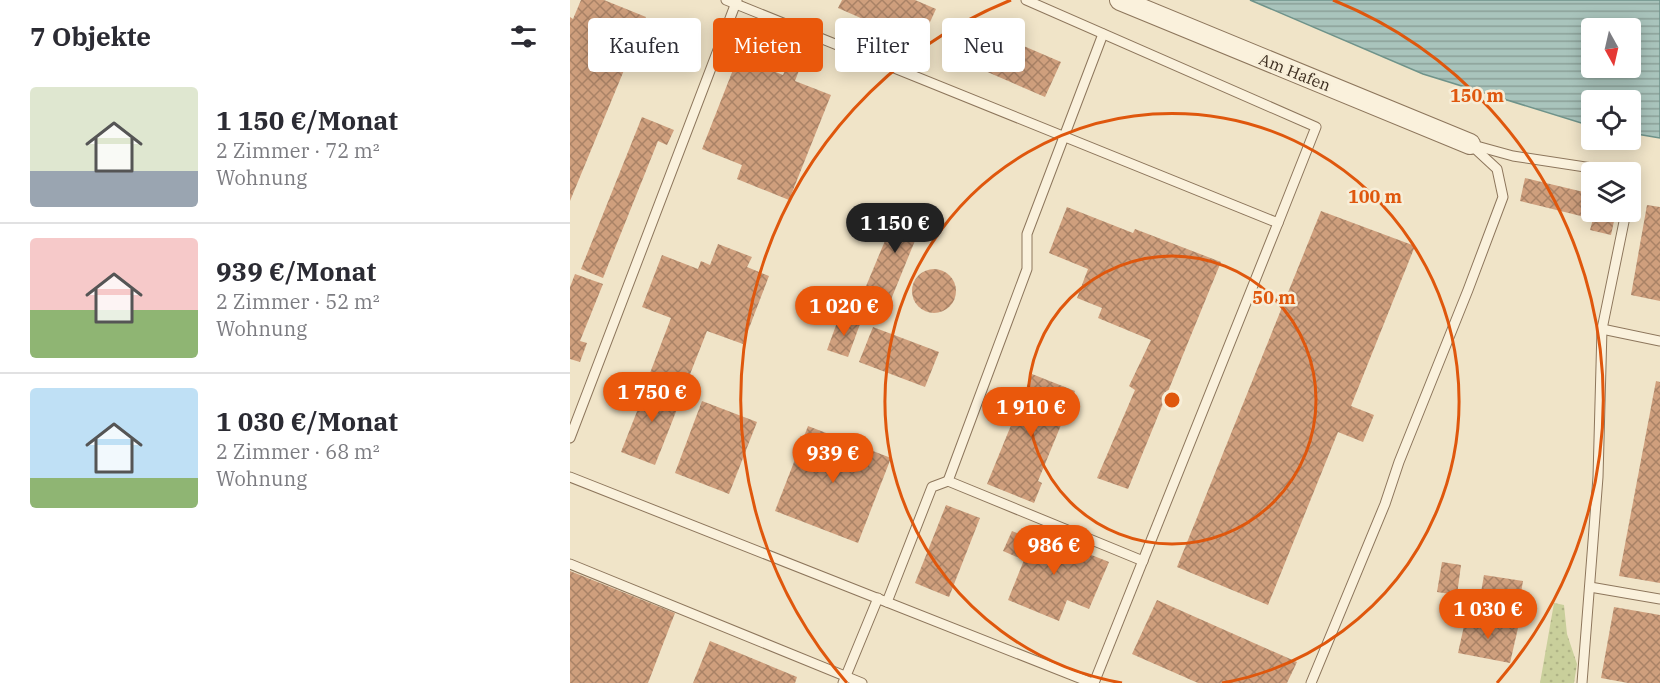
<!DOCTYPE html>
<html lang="de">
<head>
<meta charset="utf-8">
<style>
  :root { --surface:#fff; --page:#f2f2f3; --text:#2b2b33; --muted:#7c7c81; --line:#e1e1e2; --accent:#ea580c }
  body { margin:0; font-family:"IBM Plex Serif",serif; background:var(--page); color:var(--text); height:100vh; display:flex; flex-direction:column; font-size:22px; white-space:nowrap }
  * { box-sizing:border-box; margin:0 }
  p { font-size:20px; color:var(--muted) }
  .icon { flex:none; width:33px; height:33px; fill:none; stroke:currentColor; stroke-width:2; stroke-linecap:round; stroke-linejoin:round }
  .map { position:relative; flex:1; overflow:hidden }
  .panel { display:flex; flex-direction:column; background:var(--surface); width:570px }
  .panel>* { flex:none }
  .guide { position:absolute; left:18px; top:18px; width:570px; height:54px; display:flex; gap:12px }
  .needle { width:39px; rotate:172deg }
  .buttons { position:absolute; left:1011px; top:18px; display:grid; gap:12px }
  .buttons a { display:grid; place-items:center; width:60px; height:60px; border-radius:6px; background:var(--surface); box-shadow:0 3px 15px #0003; font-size:30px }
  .price { position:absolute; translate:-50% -51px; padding:0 14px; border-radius:21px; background:var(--accent); color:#fff; font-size:20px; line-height:39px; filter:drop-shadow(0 2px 3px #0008) }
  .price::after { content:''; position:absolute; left:50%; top:36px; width:18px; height:14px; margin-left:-9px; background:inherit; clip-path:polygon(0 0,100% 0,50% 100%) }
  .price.active { background:#222; color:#fff }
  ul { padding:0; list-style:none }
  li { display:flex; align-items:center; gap:18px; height:150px; padding:0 30px }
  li+li { border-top:2px solid var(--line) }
  li span { display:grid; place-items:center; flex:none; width:168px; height:120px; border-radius:6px; color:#555 }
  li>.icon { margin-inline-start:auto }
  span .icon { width:72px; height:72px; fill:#fffc; stroke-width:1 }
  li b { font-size:26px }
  h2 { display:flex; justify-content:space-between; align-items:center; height:72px; padding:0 30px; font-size:26px }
  .pill { padding:0 21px; border-radius:6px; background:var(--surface); box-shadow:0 3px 15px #0003; font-size:21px; line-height:54px }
  .pill.active { background:var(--accent); color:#fff }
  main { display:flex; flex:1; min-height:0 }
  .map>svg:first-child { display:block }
  .grass { fill:url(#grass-dots) }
  .water { fill:url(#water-rules); stroke:#6f938a; stroke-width:1.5; fill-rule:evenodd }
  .building { fill:url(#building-cross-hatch) }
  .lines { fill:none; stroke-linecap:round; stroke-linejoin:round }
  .service-casing { stroke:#8d765c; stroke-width:11 }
  .minor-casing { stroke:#8d765c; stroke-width:22 }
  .service { stroke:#faf1dc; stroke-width:9 }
  .minor { stroke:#faf1dc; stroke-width:20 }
  .ring { fill:none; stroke:#df570d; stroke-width:3 }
  .labels { text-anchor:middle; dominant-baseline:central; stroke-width:5; stroke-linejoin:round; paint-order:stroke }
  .street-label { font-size:16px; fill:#3d2e20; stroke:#f7eed8 }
  .centre { fill:#df570d; stroke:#f7eed8; stroke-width:3 }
  .ring-label { font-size:18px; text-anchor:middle; font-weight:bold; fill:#df570d; stroke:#f7eed8; stroke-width:5; stroke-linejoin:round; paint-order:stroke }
</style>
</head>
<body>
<main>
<section class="panel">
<h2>7 Objekte<svg class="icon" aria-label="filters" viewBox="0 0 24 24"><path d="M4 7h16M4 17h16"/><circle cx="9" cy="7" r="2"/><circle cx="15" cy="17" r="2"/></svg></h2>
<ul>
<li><span style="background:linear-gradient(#dfe7d0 70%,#9aa5b1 0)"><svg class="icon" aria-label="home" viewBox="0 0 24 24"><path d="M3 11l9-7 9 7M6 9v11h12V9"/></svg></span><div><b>1 150 €/Monat</b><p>2 Zimmer · 72 m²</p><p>Wohnung</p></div></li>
<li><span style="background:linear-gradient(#f6c9c9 60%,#8fb573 0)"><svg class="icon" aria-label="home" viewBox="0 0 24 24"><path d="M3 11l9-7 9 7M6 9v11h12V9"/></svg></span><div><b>939 €/Monat</b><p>2 Zimmer · 52 m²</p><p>Wohnung</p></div></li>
<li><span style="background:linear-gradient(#bfe0f5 75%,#8fb573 0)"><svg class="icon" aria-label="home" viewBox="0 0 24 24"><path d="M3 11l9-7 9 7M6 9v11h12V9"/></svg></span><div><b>1 030 €/Monat</b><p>2 Zimmer · 68 m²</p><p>Wohnung</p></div></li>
</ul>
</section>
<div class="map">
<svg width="1090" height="683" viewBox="0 0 1090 683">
  <defs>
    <pattern id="grass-dots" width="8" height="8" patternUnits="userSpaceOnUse" patternTransform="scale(1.5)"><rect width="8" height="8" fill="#c9cf9b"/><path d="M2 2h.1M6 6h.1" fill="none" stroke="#aeb285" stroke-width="1.8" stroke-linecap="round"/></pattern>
    <pattern id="water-rules" width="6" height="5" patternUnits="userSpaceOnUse" patternTransform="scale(1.5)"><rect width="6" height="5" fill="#a9c4bc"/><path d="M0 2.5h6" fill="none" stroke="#8ba098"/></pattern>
    <pattern id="building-cross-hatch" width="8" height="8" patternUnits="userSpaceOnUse" patternTransform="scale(1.5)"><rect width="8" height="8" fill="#cf9f7d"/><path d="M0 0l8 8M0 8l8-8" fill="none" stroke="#a98266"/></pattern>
  </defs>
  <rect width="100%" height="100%" fill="#f0e4c8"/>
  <!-- grass -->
  <polygon class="grass" points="984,603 994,605 997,634 1007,664 1004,683 970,683"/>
  <!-- water -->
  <path class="water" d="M680,0H1090V138L1061,133L1060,100H1022L1021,126L853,74ZM1022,28H1060V68H1022Z"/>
  <!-- building -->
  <g class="building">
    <polygon points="11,0 34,0 76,17 0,201 0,17 3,19"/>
    <polygon points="272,0 345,0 366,9 350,44 268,8"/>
    <polygon points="400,23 491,62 475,97 399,64 396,71 382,65"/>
    <polygon points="221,55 233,60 225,81 261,95 219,200 167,179 172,165 132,149 168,57 213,75"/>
    <polygon points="72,117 104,130 97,145 88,141 33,278 11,269"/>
    <polygon points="955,178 1022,194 1022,212 1046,212 1041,235 1020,230 1023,219 950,201"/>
    <polygon points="330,205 355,216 320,302 294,291"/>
    <polygon points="1077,205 1090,207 1090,301 1061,295"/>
    <polygon points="497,207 563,233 565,229 651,262 558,489 527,478 565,390 559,386 581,340 528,318 532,308 507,298 518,269 479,253"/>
    <polygon points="751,211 845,246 781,406 804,415 793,442 768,432 698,605 607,567"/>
    <polygon points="148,244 182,257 177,267 199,276 173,344 137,331 115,387 80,373 101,318 72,307 92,255 128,269 131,261 140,265"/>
    <circle cx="364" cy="291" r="22"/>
    <polygon points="5,274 33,284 10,341 17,343 10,362 0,359 0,287"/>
    <polygon points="269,317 290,324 278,357 257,350"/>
    <polygon points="303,327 369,352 355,387 289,362"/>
    <polygon points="462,374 505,391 468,481 472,483 464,503 417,484"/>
    <polygon points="79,381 113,394 85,465 51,452"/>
    <polygon points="1086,381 1090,382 1090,583 1049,576"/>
    <polygon points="132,401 187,422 159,494 105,473"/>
    <polygon points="238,426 321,458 288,543 205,511"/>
    <polygon points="376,505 410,518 379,597 345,583"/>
    <polygon points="442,531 487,549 489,542 539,562 519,609 497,600 489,621 438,600 454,560 433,551"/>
    <polygon points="872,562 891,565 887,595 867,592"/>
    <polygon points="0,571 105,613 78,683 0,683"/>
    <polygon points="914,575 953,581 949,604 910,598"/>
    <polygon points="587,600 727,662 717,683 628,683 562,654"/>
    <polygon points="1044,607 1090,615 1090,683 1058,683 1031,678"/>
    <polygon points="896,617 948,628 940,663 888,653"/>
    <polygon points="140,641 227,677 225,683 123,683"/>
  </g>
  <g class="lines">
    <!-- service casing -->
    <g class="service-casing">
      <g id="service">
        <polyline points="156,0 708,223 746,127 456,0"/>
        <polyline points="533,34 457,234 457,269 378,481 573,561"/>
        <polyline points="903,145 943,156 1048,172"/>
        <polyline points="1060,174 1063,175 1060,188"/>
        <polyline points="1032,329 1090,341"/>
        <polyline points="0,438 167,0"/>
        <polyline points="0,477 522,683"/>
        <polyline points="0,564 292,683"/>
        <polyline points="1020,587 1090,599"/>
        <polyline points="317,602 362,487 378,481"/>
        <polyline points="273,683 308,598"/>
        <polyline points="524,683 708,223"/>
        <polyline points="741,683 815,504 829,462 898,290 933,197 927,169 900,144"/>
        <polyline points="1012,683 1028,477 1032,329 1056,212"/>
      </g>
    </g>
    <!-- minor casing -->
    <g class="minor-casing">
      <polyline id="minor" points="550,0 900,144"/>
    </g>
    <!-- service -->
    <use href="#service" class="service"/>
    <!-- minor -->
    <use href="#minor" class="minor"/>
  </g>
  <!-- distance rings -->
  <g class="ring">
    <circle cx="602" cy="400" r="144"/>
    <path d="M552 683A287 287 0 1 1 652 683"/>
    <path d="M277 683A431 431 0 0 1 441 0M763 0A431 431 0 0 1 927 683"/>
  </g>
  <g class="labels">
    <!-- street labels -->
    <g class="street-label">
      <text transform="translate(725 72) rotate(22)">Am Hafen</text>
    </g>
  </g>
  <circle cx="602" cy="400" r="9" class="centre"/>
  <g class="ring-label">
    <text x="907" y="102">150 m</text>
    <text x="805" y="203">100 m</text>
    <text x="704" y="304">50 m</text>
  </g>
</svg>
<div class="buttons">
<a><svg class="needle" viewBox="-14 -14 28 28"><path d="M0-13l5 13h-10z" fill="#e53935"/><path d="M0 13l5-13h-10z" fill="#7c7c81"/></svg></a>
<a><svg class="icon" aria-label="locate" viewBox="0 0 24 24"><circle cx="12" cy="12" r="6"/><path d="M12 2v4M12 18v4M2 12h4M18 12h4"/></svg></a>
<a><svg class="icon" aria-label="layers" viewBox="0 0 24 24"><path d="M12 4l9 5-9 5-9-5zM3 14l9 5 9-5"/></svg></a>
</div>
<b class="price active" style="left:325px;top:254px">1 150 €</b>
<b class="price" style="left:274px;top:337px">1 020 €</b>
<b class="price" style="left:82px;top:423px">1 750 €</b>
<b class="price" style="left:461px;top:438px">1 910 €</b>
<b class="price" style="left:263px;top:484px">939 €</b>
<b class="price" style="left:484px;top:576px">986 €</b>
<b class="price" style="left:918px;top:640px">1 030 €</b>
<div class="guide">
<a class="pill">Kaufen</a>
<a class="pill active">Mieten</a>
<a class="pill">Filter</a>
<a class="pill">Neu</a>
</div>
</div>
</main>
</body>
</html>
